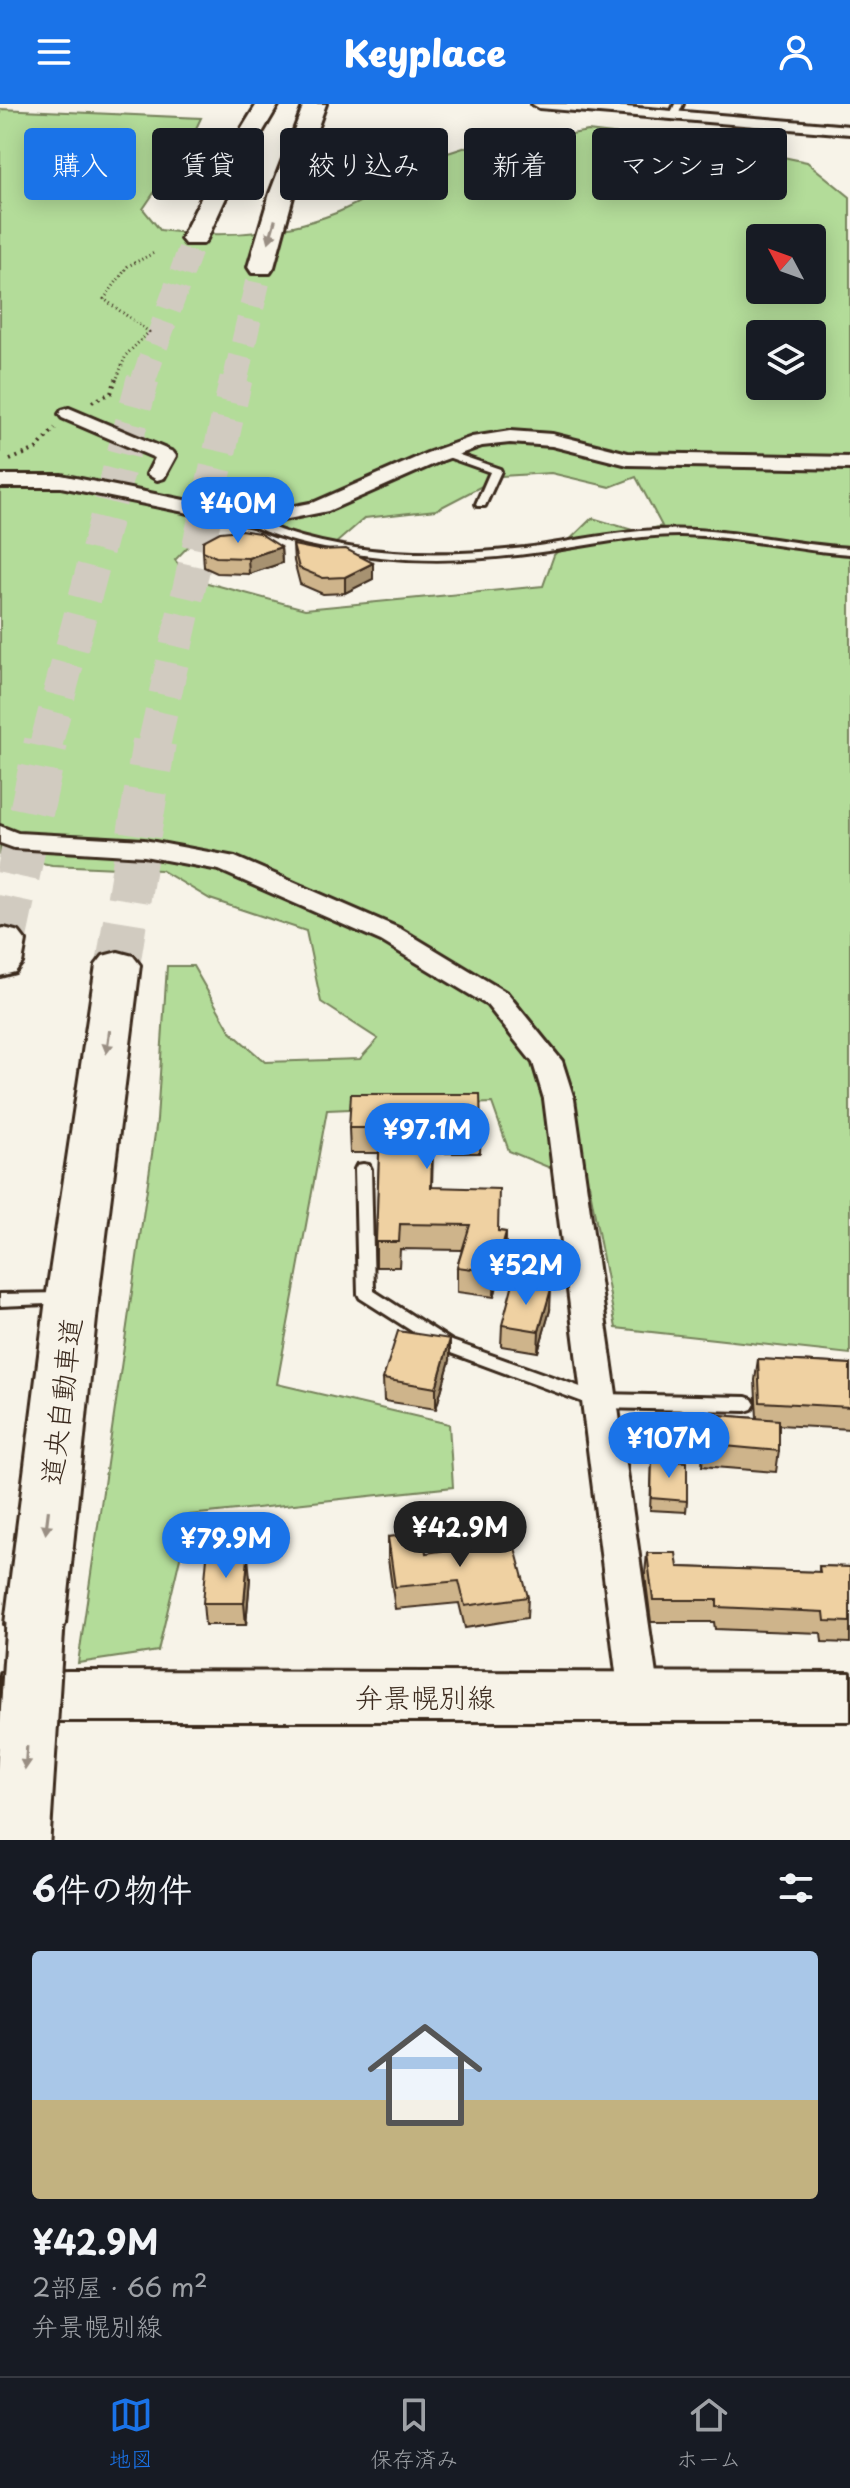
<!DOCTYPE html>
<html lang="ja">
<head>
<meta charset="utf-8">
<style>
  :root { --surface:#171b24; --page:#242831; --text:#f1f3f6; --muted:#9ea1a6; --line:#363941; --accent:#1a73e8 }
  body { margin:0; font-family:"Playpen Sans","Klee One",sans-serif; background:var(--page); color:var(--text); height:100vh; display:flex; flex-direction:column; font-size:30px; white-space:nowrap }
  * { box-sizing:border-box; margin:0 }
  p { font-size:26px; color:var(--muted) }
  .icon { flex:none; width:44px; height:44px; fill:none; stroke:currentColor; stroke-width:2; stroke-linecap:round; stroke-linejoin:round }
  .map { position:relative; height:1736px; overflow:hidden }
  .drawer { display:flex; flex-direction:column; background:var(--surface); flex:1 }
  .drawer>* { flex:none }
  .guide { position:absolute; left:24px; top:24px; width:802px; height:72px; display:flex; gap:16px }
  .needle { width:52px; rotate:311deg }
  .controls { position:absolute; left:746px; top:120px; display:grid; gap:16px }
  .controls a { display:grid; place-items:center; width:80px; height:80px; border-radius:8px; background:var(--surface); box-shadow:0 4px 20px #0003; font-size:40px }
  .price { position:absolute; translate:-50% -68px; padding:0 18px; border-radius:28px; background:var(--accent); color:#fff; font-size:26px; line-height:52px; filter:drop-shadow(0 2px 4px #0008) }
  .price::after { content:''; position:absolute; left:50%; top:48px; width:24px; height:18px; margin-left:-12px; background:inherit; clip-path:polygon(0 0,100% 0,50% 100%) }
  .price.current { background:#222; color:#fff }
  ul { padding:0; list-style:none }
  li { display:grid; align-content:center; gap:16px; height:424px; padding:0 32px }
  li+li { border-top:2px solid var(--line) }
  li span { display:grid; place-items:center; height:248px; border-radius:8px; color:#555 }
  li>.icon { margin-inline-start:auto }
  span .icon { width:144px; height:144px; fill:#fffc; stroke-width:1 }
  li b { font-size:34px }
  h2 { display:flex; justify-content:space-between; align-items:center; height:96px; padding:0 32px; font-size:34px }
  .pill { padding:0 28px; border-radius:8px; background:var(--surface); box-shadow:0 4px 20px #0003; font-size:28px; line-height:72px }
  .pill.current { background:var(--accent); color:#fff }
  header { display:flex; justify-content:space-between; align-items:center; height:104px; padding:0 32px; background:var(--accent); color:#fff; font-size:36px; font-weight:800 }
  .tab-bar { display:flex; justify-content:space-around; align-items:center; height:112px; border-top:2px solid var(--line); background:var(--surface); font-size:22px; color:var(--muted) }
  .tab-bar a { display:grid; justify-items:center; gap:4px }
  .tab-bar .current { color:var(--accent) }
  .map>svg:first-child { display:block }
  .green { fill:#b3dc99; stroke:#77835c; stroke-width:2; fill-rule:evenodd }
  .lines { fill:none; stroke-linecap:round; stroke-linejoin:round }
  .highway-tunnel-far2 { stroke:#d1cbc0; stroke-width:25; stroke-dasharray:25 13; stroke-linecap:butt }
  .highway-tunnel-far1 { stroke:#d1cbc0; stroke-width:33; stroke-dasharray:33 17; stroke-linecap:butt }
  .highway-tunnel { stroke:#d1cbc0; stroke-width:44; stroke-dasharray:44 22; stroke-linecap:butt }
  .lane-casing { stroke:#3b2a1e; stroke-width:6 }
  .street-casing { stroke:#3b2a1e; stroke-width:6 }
  .secondary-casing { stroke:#3b2a1e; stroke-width:6 }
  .highway-casing { stroke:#3b2a1e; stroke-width:6 }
  .path-far1 { stroke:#3b2a1e; stroke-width:3; stroke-dasharray:1 3; stroke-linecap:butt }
  .path { stroke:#3b2a1e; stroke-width:4; stroke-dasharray:2 5; stroke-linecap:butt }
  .lane { fill:#f7f3e8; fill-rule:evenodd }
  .street { fill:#f7f3e8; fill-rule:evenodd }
  .secondary { fill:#f7f3e8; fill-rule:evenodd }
  .highway { fill:#f7f3e8; fill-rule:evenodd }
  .highway-bridge-casing { stroke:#3b2a1e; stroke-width:63; stroke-linecap:butt }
  .highway-bridge { stroke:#f7f3e8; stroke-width:57 }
  .wall { fill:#ceb48b; stroke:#3b2a1e; stroke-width:2 }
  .shaded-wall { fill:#a79271; stroke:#3b2a1e; stroke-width:2 }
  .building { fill:#efd1a2; stroke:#3b2a1e; stroke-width:2 }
  .oneway { fill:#998e83 }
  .labels { text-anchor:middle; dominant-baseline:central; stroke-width:6; stroke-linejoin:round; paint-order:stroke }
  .near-street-label { font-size:28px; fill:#3b2a1e; stroke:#f7f3e8 }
</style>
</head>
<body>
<header><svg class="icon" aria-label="menu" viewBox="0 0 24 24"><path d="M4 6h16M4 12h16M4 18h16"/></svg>Keyplace<svg class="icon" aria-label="person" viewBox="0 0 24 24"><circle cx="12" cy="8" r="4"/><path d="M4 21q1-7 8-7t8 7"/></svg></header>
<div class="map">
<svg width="850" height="1736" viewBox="0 0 850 1736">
  <rect width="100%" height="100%" fill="#f7f3e8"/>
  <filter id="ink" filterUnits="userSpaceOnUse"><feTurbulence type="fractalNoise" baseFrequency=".0125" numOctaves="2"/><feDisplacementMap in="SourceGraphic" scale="16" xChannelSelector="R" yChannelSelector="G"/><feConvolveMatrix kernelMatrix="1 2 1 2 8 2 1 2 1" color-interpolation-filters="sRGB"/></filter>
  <g filter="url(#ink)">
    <!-- green -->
    <path class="green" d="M0,5L201,14L192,33L143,105L160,126C218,134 280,131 336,109C356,101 376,89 396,79L379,66L451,48L491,35L538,36L588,27L754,47L807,58L850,93V1250L616,1224L589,1080L509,1047L492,999L327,1006L277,1280L449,1320L453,1383L190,1411L158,1547L78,1559L157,1016L167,862H193L231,928L265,958L360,955L378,935L321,898L306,827L210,795L161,766L52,761L0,751ZM760,134H812V186H760ZM760,230H812V282H760ZM551,369L610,383L636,373L662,422L639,428L592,414L554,451L543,482L305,505L189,474L175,456L225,404L269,407L272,425L335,440L365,414L436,406L501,372Z"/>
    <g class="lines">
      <!-- highway-tunnel-far2 -->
      <g class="highway-tunnel-far2">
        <polyline points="143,277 194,135"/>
        <polyline points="235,277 261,163"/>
      </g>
      <!-- highway-tunnel-far1 -->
      <g class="highway-tunnel-far1">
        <polyline points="46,640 143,275"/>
        <polyline points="154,640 236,275"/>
      </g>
      <!-- highway-tunnel -->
      <g class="highway-tunnel">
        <polyline points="4,837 46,638"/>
        <polyline points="118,861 154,638"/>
      </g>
      <!-- lane casing -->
      <g class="lane-casing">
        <g id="lane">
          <polygon points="675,0 683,0 678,11 674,13 670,11"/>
          <polygon points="445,346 500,365 501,367 485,402 477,402 476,400 490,368 442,351 440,349"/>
          <path d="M246,411C259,416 271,424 285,428C362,453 445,453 525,444C569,438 613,428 657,426C722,422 786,440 850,444V450C793,446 737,432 680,431C633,431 587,442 541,448C470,458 399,460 329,445C298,439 269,432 242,416L241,414Z"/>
          <polygon points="363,1060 369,1061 371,1065 374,1187 452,1237 600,1290 746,1293 752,1295 755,1300 752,1305 746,1307 599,1304 440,1245 360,1194 358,1190 355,1065 357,1061"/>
          <polygon points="64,1189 70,1191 72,1195 70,1199 0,1202 0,1190"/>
        </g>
      </g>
      <!-- street casing -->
      <g class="street-casing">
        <g id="street">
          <polygon points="532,0 590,0 850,22 850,30 539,4"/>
          <polygon points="69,304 173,348 176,352 164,374 157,376 147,370 155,354 62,314 59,310 62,306"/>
          <polygon points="510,327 552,330 628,349 850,353 850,365 628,361 552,342 510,339 482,342 441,357 328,407 253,422 61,383 0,383 0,371 61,371 253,410 315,398 427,349 472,333"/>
          <polygon points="0,722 18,729 144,736 235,753 401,825 507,889 562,957 574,995 659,1592 653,1604 639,1609 625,1604 619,1592 544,995 533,959 487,901 381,837 219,766 144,752 14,744 0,739"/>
        </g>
      </g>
      <!-- secondary casing -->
      <g class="secondary-casing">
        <polygon id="secondary" points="69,1567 850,1569 850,1617 0,1617 0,1569"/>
      </g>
      <!-- highway casing -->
      <g class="highway-casing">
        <g id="highway">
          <polygon points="257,0 279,0 233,78 207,135 203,140 185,140 181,135 209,78"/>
          <polygon points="304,0 326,0 294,89 274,163 270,169 252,169 248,163 270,89"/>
          <polygon points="4,824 19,828 26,837 22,859 15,868 0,872 0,825"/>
          <polygon points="118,848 133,852 140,861 98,1195 65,1520 56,1538 35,1545 14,1538 5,1520 46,1195 96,861 103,852"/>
        </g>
      </g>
      <!-- path-far1 -->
      <polyline class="path-far1" points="116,277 126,251 149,228 104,195 128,162 154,149"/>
      <!-- path -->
      <g class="path">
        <polyline points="92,298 111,289 116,275"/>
        <polyline points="10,356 36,345 55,324"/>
      </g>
      <!-- lane -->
      <use href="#lane" class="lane"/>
      <!-- street -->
      <use href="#street" class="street"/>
      <!-- secondary -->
      <use href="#secondary" class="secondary"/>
      <!-- highway -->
      <use href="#highway" class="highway"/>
      <!-- highway-bridge casing -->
      <g class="highway-bridge-casing">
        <polyline id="highway-bridge" points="21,1736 35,1520"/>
      </g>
      <!-- highway-bridge -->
      <use href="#highway-bridge" class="highway-bridge"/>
    </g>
    <!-- wall -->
    <g class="wall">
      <polygon points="293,441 373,459 373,475 345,489 323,490 300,480 294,457"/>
      <polygon points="281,443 282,459 249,470 217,469 204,463 203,447"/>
      <polygon points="349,1024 481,1024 480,1049 433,1049 432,1083 498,1127 506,1128 505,1153 494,1193 457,1188 457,1163 462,1146 400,1145 399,1163 376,1163 376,1138 379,1049 350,1049"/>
      <polygon points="550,1206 538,1248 501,1242 502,1221"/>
      <polygon points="758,1255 850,1260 850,1325 779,1321 779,1347 776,1368 702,1362 706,1310 757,1314 755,1276"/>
      <polygon points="450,1256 436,1305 384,1297 383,1275"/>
      <polygon points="652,1356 687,1397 686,1408 650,1406"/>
      <polygon points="388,1433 528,1493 527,1514 465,1524 459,1499 395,1505 388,1455"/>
      <polygon points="647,1449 678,1463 819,1468 819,1462 850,1463 850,1539 822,1538 821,1529 715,1525 714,1518 651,1518 645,1471"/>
      <polygon points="250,1474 246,1521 205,1521 203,1499"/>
    </g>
    <!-- shaded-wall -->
    <g class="shaded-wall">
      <polygon points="281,443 282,459 249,470 248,454"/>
      <polygon points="373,459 373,475 345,489 345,473"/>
      <polygon points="506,1128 505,1153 494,1193 495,1168"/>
      <polygon points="551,1185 550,1206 538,1248 539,1227"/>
      <polygon points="450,1235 450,1256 436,1305 436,1284"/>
      <polygon points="248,1453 250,1474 246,1521 244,1499"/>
    </g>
    <!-- building -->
    <g class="building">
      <polygon points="241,426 259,429 281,443 248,454 216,453 203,447 203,437 220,428"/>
      <polygon points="293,441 318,446 346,445 373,459 345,473 323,474 299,464"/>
      <polygon points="351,990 480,990 481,1024 433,1024 431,1083 499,1085 498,1127 506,1128 495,1168 457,1163 470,1121 400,1120 399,1138 376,1138 380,1024 349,1024"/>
      <polygon points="513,1179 551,1185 539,1227 502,1221"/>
      <polygon points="398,1227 450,1235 436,1284 383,1275"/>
      <polygon points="758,1255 850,1260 850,1303 760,1298"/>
      <polygon points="706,1310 779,1316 779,1347 704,1340"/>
      <polygon points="652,1356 687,1358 687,1397 651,1394"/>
      <polygon points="423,1429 426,1449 513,1436 528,1493 465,1502 459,1477 395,1483 388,1433"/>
      <polygon points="647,1449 676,1449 678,1463 820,1468 819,1462 850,1463 850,1518 825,1517 824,1508 717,1503 717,1496 653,1496"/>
      <polygon points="207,1453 248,1453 244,1499 203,1499"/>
    </g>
    <!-- one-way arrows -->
    <defs><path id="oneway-solid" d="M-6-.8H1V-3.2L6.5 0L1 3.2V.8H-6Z" transform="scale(2)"/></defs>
    <g class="oneway">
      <use href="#oneway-solid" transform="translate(272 127) rotate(106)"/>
      <use href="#oneway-solid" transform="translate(108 938) rotate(98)"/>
      <use href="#oneway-solid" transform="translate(47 1418) rotate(97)"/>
      <use href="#oneway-solid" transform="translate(26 1654) rotate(94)"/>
    </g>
  </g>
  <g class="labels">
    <!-- near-street labels -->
    <g class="near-street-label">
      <text transform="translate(60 1297) rotate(-83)">道央自動車道</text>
      <text x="425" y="1592">弁景幌別線</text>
    </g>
  </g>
</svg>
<div class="controls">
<a><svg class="needle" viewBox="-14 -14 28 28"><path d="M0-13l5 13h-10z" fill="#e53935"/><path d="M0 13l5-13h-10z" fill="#9ea1a6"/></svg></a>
<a><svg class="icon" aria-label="layers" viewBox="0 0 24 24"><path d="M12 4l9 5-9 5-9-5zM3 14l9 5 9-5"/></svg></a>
</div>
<b class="price" style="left:238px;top:441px">¥40M</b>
<b class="price" style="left:427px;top:1067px">¥97.1M</b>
<b class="price" style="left:526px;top:1203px">¥52M</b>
<b class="price" style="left:669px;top:1376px">¥107M</b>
<b class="price current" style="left:460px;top:1465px">¥42.9M</b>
<b class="price" style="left:226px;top:1476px">¥79.9M</b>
<div class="guide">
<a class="pill current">購入</a>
<a class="pill">賃貸</a>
<a class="pill">絞り込み</a>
<a class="pill">新着</a>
<a class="pill">マンション</a>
</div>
</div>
<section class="drawer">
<h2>6件の物件<svg class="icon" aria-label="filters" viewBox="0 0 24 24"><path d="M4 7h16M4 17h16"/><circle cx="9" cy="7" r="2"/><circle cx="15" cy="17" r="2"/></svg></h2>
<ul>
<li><span style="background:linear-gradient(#a9c7e8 60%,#c2b280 0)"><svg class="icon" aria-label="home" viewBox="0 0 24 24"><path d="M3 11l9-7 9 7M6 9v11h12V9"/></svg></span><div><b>¥42.9M</b><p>2部屋 · 66 m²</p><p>弁景幌別線</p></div></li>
</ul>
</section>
<nav class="tab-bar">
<a class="current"><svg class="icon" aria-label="map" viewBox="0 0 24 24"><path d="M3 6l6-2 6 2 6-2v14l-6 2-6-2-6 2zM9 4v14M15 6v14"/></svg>地図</a>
<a><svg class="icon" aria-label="saved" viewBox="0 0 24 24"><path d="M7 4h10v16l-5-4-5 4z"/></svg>保存済み</a>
<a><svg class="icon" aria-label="home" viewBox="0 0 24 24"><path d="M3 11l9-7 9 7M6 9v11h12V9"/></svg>ホーム</a>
</nav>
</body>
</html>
